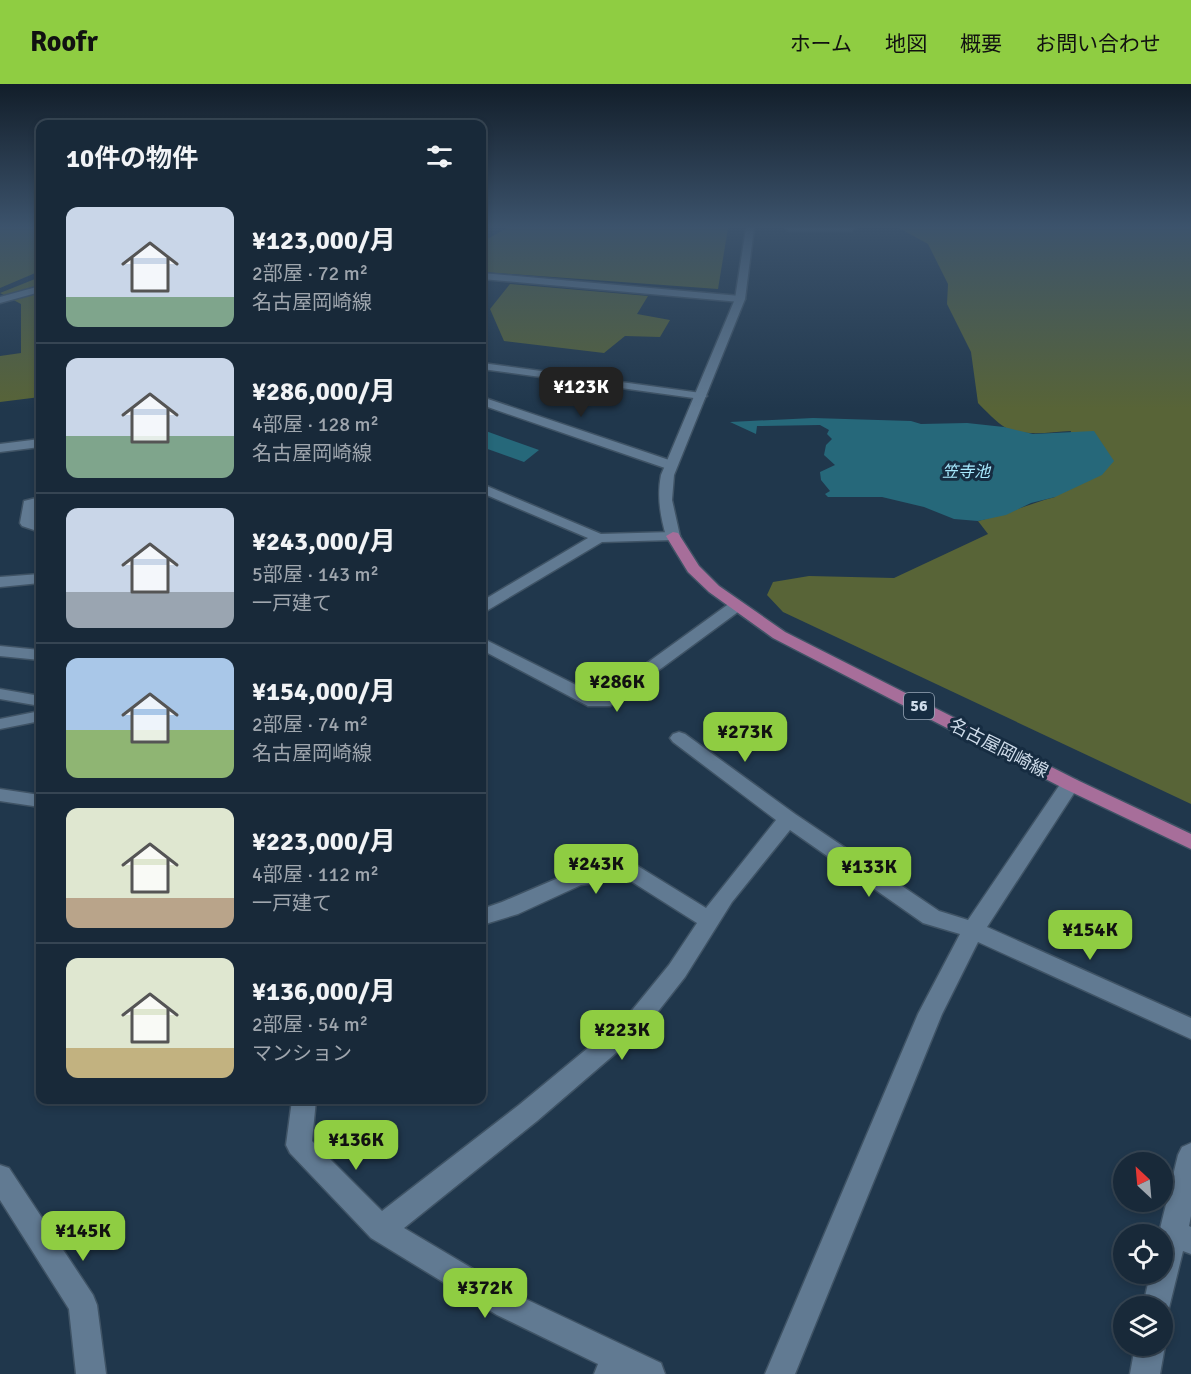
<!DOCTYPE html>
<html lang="ja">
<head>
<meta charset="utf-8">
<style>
  :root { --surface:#182939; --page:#213141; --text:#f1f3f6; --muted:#9fa6ae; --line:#364553; --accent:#8fcd42 }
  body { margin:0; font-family:Signika,"Noto Sans JP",sans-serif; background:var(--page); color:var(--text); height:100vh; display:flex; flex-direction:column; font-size:22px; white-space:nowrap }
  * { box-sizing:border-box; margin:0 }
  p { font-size:20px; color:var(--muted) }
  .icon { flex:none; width:33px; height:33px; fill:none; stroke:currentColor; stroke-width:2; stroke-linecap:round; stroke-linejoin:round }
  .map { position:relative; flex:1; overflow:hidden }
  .details { position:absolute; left:36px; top:36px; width:450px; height:984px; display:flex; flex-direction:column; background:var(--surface); border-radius:12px; box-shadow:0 3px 9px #0003,0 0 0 2px var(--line) }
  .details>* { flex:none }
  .needle { width:39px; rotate:334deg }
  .controls { position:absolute; left:1113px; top:1068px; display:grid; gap:12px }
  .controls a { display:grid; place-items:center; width:60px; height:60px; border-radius:50%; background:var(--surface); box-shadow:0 3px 9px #0003,0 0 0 2px var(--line); font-size:30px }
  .price { position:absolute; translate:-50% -51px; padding:0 14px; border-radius:12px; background:var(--accent); color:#111; font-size:20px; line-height:39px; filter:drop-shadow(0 2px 3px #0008) }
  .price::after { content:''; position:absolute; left:50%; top:36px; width:18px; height:14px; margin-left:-9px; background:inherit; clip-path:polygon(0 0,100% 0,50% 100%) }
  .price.selected { background:#222; color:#fff }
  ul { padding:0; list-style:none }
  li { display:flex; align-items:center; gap:18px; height:150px; padding:0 30px }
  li+li { border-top:2px solid var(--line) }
  li span { display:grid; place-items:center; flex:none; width:168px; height:120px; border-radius:12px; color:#555 }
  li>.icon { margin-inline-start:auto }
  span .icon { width:72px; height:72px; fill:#fffc; stroke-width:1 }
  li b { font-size:26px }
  h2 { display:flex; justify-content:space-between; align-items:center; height:72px; padding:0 30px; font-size:26px }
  header { display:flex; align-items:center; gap:36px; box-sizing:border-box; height:84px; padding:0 30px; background:var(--accent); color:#111 }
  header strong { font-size:28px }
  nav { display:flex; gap:33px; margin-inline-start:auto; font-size:21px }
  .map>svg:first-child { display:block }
  .green { fill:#586437 }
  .water { fill:#26687a }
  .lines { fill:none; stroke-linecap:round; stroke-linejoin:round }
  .minor-casing { stroke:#3f5365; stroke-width:3 }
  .tertiary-casing { stroke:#3f5365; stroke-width:3 }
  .primary-casing { stroke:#3f5365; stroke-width:3 }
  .minor { fill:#617a92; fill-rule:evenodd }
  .tertiary { fill:#617a92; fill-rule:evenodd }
  .primary { fill:#a76e9a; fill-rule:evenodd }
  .labels { text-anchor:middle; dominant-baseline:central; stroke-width:6; stroke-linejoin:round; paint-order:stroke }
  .far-water-label { font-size:16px; font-style:italic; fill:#a8e9fe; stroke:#162c41 }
  .shield { fill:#162c41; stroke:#98a7b7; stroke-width:1.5 }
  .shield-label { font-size:16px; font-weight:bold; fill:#cfdcea }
  .street-label { font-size:18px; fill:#cfdcea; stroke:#162c41 }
</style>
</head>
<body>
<header>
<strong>Roofr</strong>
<nav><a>ホーム</a><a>地図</a><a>概要</a><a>お問い合わせ</a></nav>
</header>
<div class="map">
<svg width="1191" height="1290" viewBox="0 0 1191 1290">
  <rect width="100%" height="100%" fill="#20374c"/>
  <!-- green -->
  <g class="green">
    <polygon points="0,144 40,144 40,187 0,204"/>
    <polygon points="507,144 728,144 718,205 482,188 482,158"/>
    <path d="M899,144H1191V720L783,528L767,511L773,498L809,492L894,494L988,450L978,437C1005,431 1028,420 1055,413L1071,347C1051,348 1026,353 1006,344C996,338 986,327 978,319L971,268L947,220L948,200L928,160Z"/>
    <polygon points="40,193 40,313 0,318 0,272 21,269 21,220 0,209"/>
    <polygon points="510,200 648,212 637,230 670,236 660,253 625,252 604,269 504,257 490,225"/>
  </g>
  <!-- water -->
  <g class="water">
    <polygon points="813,334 911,337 921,340 967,339 1004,343 1033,350 1094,347 1114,377 1102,391 1055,413 1031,419 1006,431 978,437 954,435 924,423 882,413 828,413 825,410 830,407 821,396 820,388 835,381 824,371 826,361 832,355 827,350 829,346 820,341 757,342 756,350 730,338"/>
    <polygon points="483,346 539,366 524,378 482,363"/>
  </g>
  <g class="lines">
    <!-- minor casing -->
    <g class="minor-casing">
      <g id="minor">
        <polygon points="785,144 855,144 851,147 789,147"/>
        <polygon points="482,189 740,212 745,215 740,218 482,195"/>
        <polygon points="40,202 40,208 0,219 0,213"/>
        <polygon points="482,279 701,309 707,312 701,315 482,285"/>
        <polygon points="482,313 675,378 676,381 670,385 665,384 482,321"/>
        <polygon points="40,355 40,363 0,368 0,360"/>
        <polygon points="482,400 601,450 673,448 680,452 673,456 602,458 488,526 482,528 482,517 588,454 482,409"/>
        <polygon points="40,413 40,421 36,422 34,437 40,439 40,448 22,442 20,439 24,417"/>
        <polygon points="40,490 40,499 0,503 0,493"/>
        <polygon points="736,517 742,519 744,522 742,525 610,622 588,622 482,566 482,555 488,557 600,613 730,519"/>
        <polygon points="0,562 40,566 40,576 0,572"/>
        <polygon points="0,605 40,612 40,622 0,615"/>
        <polygon points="40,627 40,637 0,645 0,635"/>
        <polygon points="679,648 685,650 795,730 939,827 968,836 1063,696 1070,694 1077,696 1080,700 987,843 1191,934 1191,955 978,858 942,930 795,1290 765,1290 918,930 960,850 923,839 790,746 732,818 685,893 645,944 537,1037 404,1144 517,1211 661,1279 665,1290 594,1290 598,1280 497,1231 371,1154 290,1069 286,1061 292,1016 316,1016 312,1057 382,1127 519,1021 629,930 669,881 697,839 626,794 581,801 518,830 482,841 482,825 502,818 570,789 629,779 636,781 706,824 776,736 673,658 670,654 673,650"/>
        <polygon points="0,705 40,711 40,723 0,717"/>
        <polygon points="1191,1059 1191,1132 1189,1142 1191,1143 1191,1170 1183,1167 1167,1232 1162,1234 1162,1222 1143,1222 1150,1190 1162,1190 1162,1150 1159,1149 1178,1071 1182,1063"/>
        <polygon points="0,1081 9,1084 93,1211 97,1221 106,1290 76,1290 69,1225 0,1116"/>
        <polygon points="1162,1256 1165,1262 1160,1290 1130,1290 1135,1262 1162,1262"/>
      </g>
    </g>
    <!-- tertiary casing -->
    <g class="tertiary-casing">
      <path id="tertiary" d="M746,144H754L745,215L674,391L672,416L680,452L673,456L666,452C660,431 657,412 661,391L735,215Z"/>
    </g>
    <!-- primary casing -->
    <g class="primary-casing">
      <polygon id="primary" points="673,448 678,449 699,482 719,502 785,548 1077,696 1191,750 1191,765 1063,704 773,554 709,508 688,488 666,452"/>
    </g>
    <!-- minor -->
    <use href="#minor" class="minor"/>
    <!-- tertiary -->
    <use href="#tertiary" class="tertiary"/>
    <!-- primary -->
    <use href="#primary" class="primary"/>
  </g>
  <!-- sky -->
  <linearGradient id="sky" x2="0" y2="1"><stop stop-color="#121e2a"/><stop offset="0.44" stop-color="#3c536c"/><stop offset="1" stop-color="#3c536c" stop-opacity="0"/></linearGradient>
  <rect width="1191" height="325" fill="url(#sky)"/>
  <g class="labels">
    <!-- far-water labels -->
    <g class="far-water-label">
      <text x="966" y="388">笠寺池</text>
    </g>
    <!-- shield labels -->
    <rect class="shield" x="904" y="609" width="30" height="26" rx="4.5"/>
    <g class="shield-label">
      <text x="919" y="622">56</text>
    </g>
    <!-- street labels -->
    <g class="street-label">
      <text transform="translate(999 664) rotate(27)">名古屋岡崎線</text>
    </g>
  </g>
</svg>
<div class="controls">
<a><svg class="needle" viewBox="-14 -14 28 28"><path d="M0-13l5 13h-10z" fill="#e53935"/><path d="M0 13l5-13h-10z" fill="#9fa6ae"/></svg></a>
<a><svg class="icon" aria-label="locate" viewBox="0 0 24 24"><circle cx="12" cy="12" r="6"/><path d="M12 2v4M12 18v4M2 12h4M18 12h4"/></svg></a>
<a><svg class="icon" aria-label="layers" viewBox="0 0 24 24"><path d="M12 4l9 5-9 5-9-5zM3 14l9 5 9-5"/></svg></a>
</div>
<b class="price selected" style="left:581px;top:334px">¥123K</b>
<b class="price" style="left:617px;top:629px">¥286K</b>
<b class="price" style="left:745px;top:679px">¥273K</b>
<b class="price" style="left:596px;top:811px">¥243K</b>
<b class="price" style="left:869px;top:814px">¥133K</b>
<b class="price" style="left:1090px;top:877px">¥154K</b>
<b class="price" style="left:622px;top:977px">¥223K</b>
<b class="price" style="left:356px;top:1087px">¥136K</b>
<b class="price" style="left:83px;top:1178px">¥145K</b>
<b class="price" style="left:485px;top:1235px">¥372K</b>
<section class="details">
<h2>10件の物件<svg class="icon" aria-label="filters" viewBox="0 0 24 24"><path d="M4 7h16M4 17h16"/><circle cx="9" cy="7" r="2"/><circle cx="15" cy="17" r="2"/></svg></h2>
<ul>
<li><span style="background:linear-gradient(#c9d6e8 75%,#7fa58c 0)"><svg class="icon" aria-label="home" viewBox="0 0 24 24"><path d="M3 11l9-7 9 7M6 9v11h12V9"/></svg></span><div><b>¥123,000/月</b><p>2部屋 · 72 m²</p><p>名古屋岡崎線</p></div></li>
<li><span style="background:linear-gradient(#c9d6e8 65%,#7fa58c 0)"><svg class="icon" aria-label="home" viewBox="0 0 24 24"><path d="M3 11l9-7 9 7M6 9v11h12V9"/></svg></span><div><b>¥286,000/月</b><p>4部屋 · 128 m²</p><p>名古屋岡崎線</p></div></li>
<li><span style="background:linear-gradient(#c9d6e8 70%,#9aa5b1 0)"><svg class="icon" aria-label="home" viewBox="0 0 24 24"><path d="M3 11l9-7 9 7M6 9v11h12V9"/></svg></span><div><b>¥243,000/月</b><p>5部屋 · 143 m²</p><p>一戸建て</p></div></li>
<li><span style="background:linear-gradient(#a9c7e8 60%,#8fb573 0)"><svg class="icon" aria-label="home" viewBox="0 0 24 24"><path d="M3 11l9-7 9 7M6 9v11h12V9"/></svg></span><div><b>¥154,000/月</b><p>2部屋 · 74 m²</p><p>名古屋岡崎線</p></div></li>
<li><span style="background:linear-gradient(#dfe7d0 75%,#b9a48a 0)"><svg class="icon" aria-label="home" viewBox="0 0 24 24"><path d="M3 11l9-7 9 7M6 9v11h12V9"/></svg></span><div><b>¥223,000/月</b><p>4部屋 · 112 m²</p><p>一戸建て</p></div></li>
<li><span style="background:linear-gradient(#dfe7d0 75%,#c2b280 0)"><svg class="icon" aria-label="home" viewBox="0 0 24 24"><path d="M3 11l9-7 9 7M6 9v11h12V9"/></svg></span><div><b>¥136,000/月</b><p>2部屋 · 54 m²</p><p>マンション</p></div></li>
</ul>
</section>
</div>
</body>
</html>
